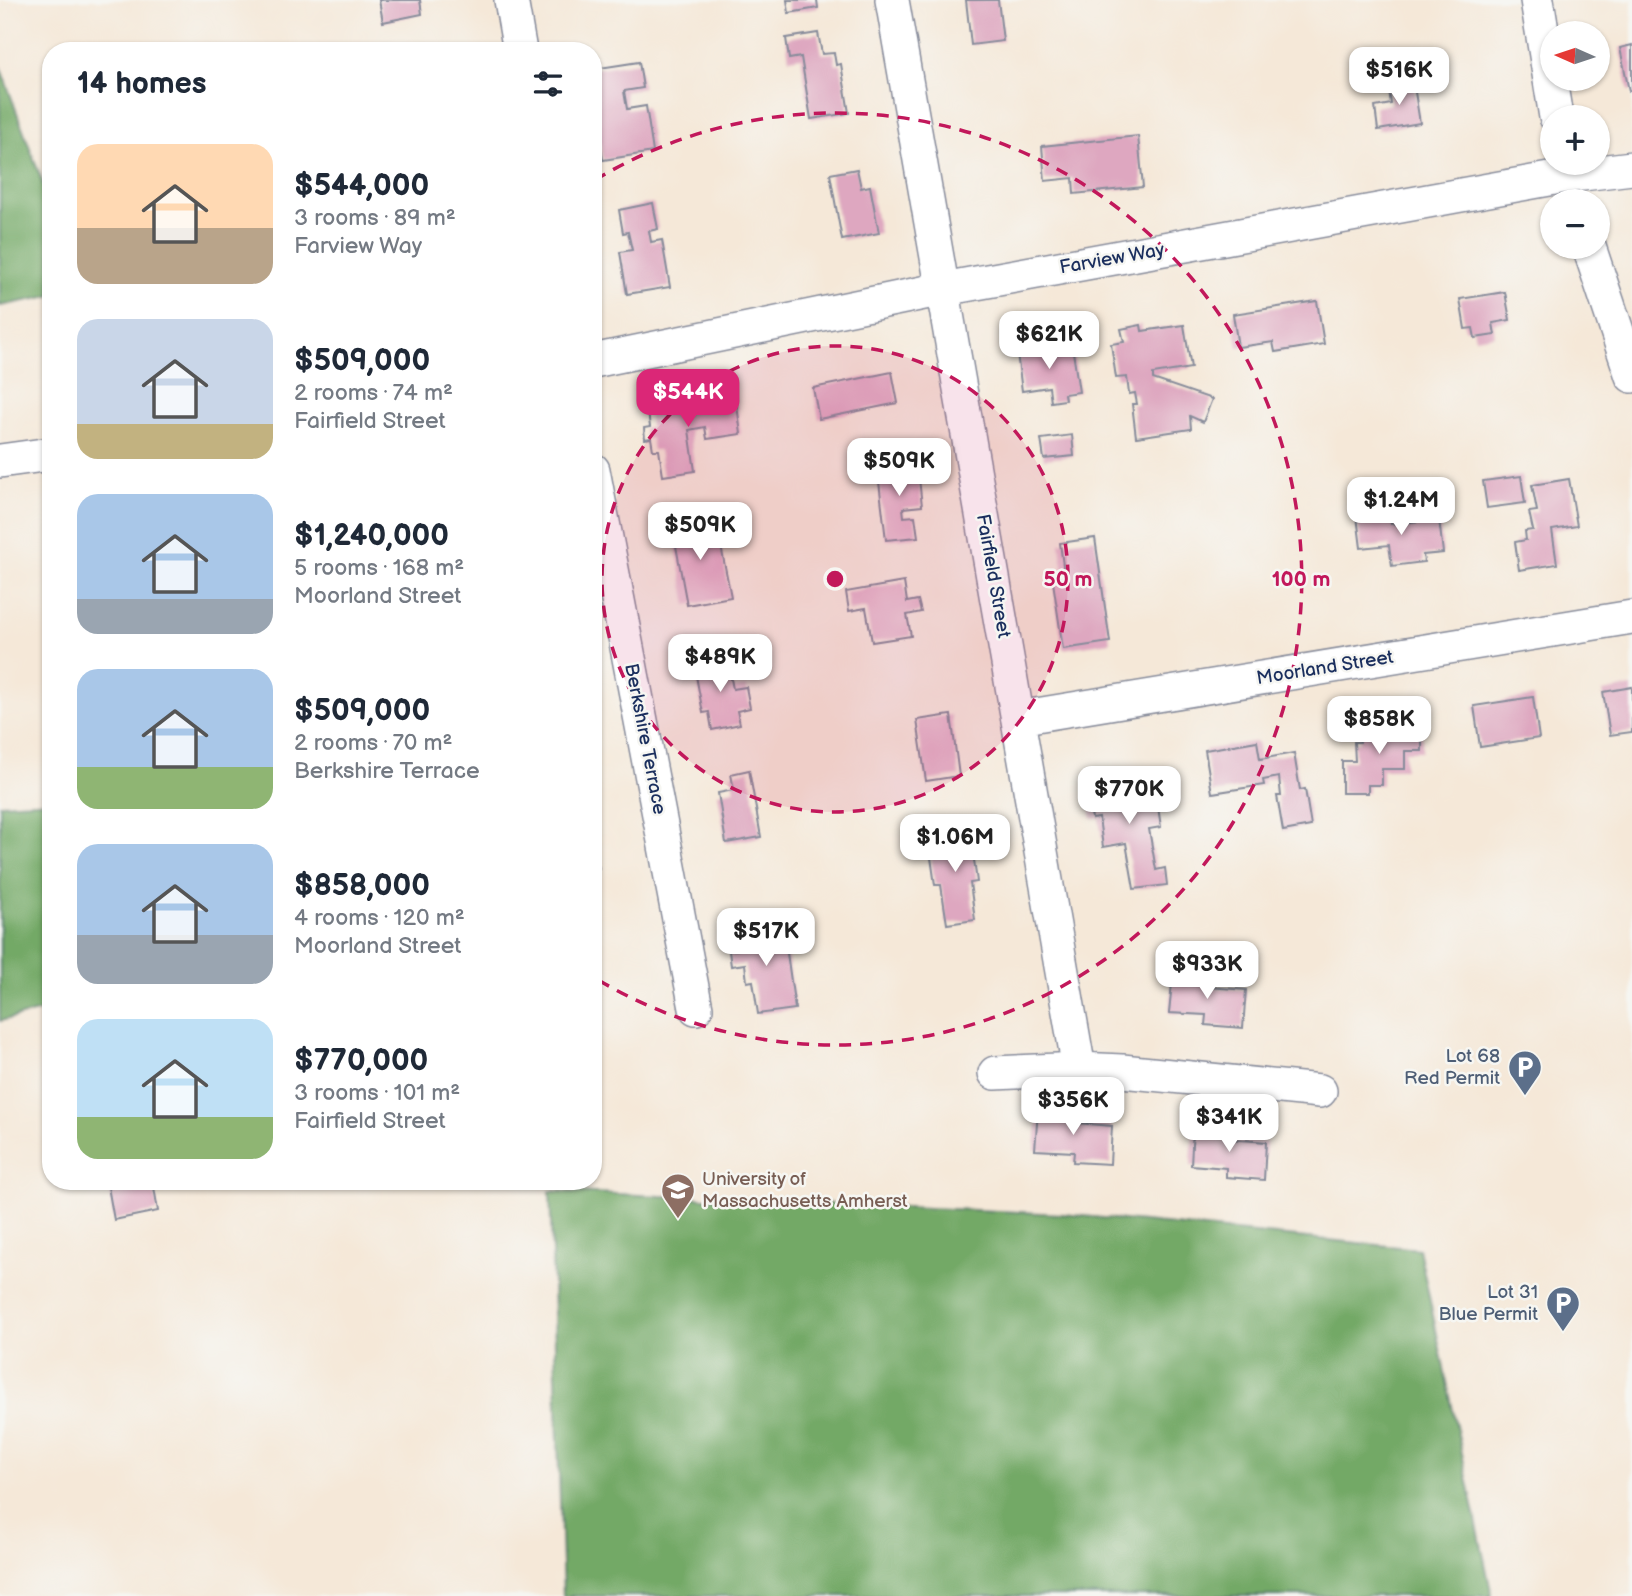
<!DOCTYPE html>
<html lang="en">
<head>
<meta charset="utf-8">
<style>
  :root { --surface:#fff; --page:#f2f2f3; --text:#1f2937; --muted:#747a83; --accent:#db2777 }
  body { margin:0; font-family:"Balsamiq Sans",sans-serif; background:var(--page); color:var(--text); height:100vh; display:flex; flex-direction:column; font-size:26px; white-space:nowrap }
  * { box-sizing:border-box; margin:0 }
  p { font-size:23px; color:var(--muted) }
  .icon { flex:none; width:38px; height:38px; fill:none; stroke:currentColor; stroke-width:2; stroke-linecap:round; stroke-linejoin:round }
  .map { position:relative; flex:1; overflow:hidden }
  .drawer { position:absolute; left:42px; top:42px; width:560px; height:1148px; display:flex; flex-direction:column; background:var(--surface); border-radius:28px; box-shadow:0 2px 5px #0004 }
  .drawer>* { flex:none }
  .needle { width:46px; rotate:273deg }
  .buttons { position:absolute; left:1540px; top:21px; display:grid; gap:14px }
  .buttons a { display:grid; place-items:center; width:70px; height:70px; border-radius:50%; background:var(--surface); box-shadow:0 2px 5px #0004; font-size:35px }
  .price { position:absolute; translate:-50% -60px; padding:0 16px; border-radius:14px; background:#fff; color:#222; font-size:23px; line-height:46px; filter:drop-shadow(0 2px 4px #0008) }
  .price::after { content:''; position:absolute; left:50%; top:42px; width:21px; height:16px; margin-left:-10px; background:inherit; clip-path:polygon(0 0,100% 0,50% 100%) }
  .price.current { background:var(--accent); color:#fff }
  ul { padding:0; list-style:none }
  li { display:flex; align-items:center; gap:21px; height:175px; padding:0 35px }
  li span { display:grid; place-items:center; flex:none; width:196px; height:140px; border-radius:21px; color:#555 }
  li>.icon { margin-inline-start:auto }
  span .icon { width:84px; height:84px; fill:#fffc; stroke-width:1 }
  li b { font-size:30px }
  h2 { display:flex; justify-content:space-between; align-items:center; height:84px; padding:0 35px; font-size:30px }
  .map>svg:first-child { display:block }
  .forest { fill:#73a966; stroke:#476c62; stroke-width:2 }
  .building { fill:#dea7c0 }
  .lines { fill:none; stroke-linecap:round; stroke-linejoin:round }
  .minor-casing { stroke:#888c9b; stroke-width:36 }
  .minor { stroke:#fff; stroke-width:33 }
  .ring { fill:none; stroke:#c2185b; stroke-width:3.5; stroke-dasharray:12 9 }
  .labels { text-anchor:middle; dominant-baseline:central; stroke-width:5; stroke-linejoin:round; paint-order:stroke }
  .street-label { font-size:19px; fill:#1b2f5e; stroke:#f6f6f2 }
  .service-label { font-size:19px; fill:#4e5e75; stroke:#f6f6f2; text-anchor:end }
  .education-label { font-size:19px; fill:#785e54; stroke:#f6f6f2; text-anchor:start }
  .centre { fill:#c2185b; stroke:#f6f6f2; stroke-width:3.5 }
  .ring-label { font-size:21px; text-anchor:middle; font-weight:bold; fill:#c2185b; stroke:#f6f6f2; stroke-width:5; stroke-linejoin:round; paint-order:stroke }
</style>
</head>
<body>
<div class="map">
<svg width="1632" height="1596" viewBox="0 0 1632 1596">
  <rect width="100%" height="100%" fill="#f6f6f2"/>
  <filter id="ink" filterUnits="userSpaceOnUse"><feTurbulence type="fractalNoise" baseFrequency=".0143" numOctaves="2"/><feDisplacementMap in="SourceGraphic" scale="14" xChannelSelector="R" yChannelSelector="G"/><feConvolveMatrix kernelMatrix="1 2 1 2 8 2 1 2 1" color-interpolation-filters="sRGB"/></filter>
  <filter id="wash" filterUnits="userSpaceOnUse"><feTurbulence type="fractalNoise" baseFrequency=".00686" numOctaves="4" result="noise"/><feDisplacementMap in="SourceGraphic" scale="28" xChannelSelector="R" yChannelSelector="G"/><feGaussianBlur stdDeviation="1.57" result="paint"/><feColorMatrix in="noise" values="0 0 0 0 0 0 0 0 0 0 0 0 0 0 0 0 0 1.4 0 .05"/><feComposite in="paint" operator="in"/></filter>
  <g filter="url(#wash)">
    <rect width="100%" height="100%" fill="#f5e8d8"/>
    <!-- forest -->
    <g class="forest">
      <polygon points="0,66 51,206 51,296 0,306"/>
      <polygon points="51,801 50,1009 0,1021 0,804"/>
      <polygon points="550,1191 1063,1214 1419,1249 1492,1596 563,1596"/>
    </g>
    <g id="blocks">
      <!-- building -->
      <g class="building">
        <polygon points="379,0 420,0 422,14 383,22"/>
        <polygon points="787,0 817,0 818,8 789,13"/>
        <polygon points="966,0 998,0 1003,41 971,45"/>
        <polygon points="818,33 822,54 834,53 836,65 841,64 849,113 811,119 801,57 789,59 786,38"/>
        <polygon points="1632,45 1632,90 1629,91 1620,48"/>
        <polygon points="639,62 643,88 624,91 627,109 646,106 653,152 603,160 593,99 593,69"/>
        <polygon points="1413,80 1420,123 1378,130 1375,107 1391,104 1388,85"/>
        <polygon points="1138,136 1143,187 1074,194 1073,178 1045,181 1042,146"/>
        <polygon points="857,169 861,188 870,186 879,233 842,240 830,174"/>
        <polygon points="653,203 658,229 649,231 651,242 662,240 670,287 627,294 620,252 632,250 628,232 623,233 619,210"/>
        <polygon points="1505,292 1510,320 1493,323 1495,335 1475,338 1473,328 1465,329 1460,299"/>
        <polygon points="1317,301 1324,344 1275,352 1273,342 1238,347 1233,314"/>
        <polygon points="1141,325 1142,331 1184,325 1191,368 1153,374 1153,379 1212,399 1203,422 1190,416 1191,429 1136,437 1132,404 1137,404 1135,393 1129,394 1127,377 1116,378 1111,344 1124,342 1121,329"/>
        <polygon points="1072,345 1079,392 1064,394 1065,400 1051,402 1049,387 1022,391 1017,353"/>
        <polygon points="892,372 898,403 819,419 813,388"/>
        <polygon points="736,398 741,434 707,439 705,427 689,430 695,471 663,476 659,450 653,450 651,438 645,439 644,428 650,427 647,404 685,399 686,405"/>
        <polygon points="1072,435 1074,456 1044,459 1041,439"/>
        <polygon points="917,460 922,506 903,508 904,517 915,516 918,537 886,540 877,465"/>
        <polygon points="1521,476 1525,503 1487,508 1483,481"/>
        <polygon points="1569,479 1577,526 1552,530 1557,564 1519,570 1515,542 1526,540 1525,531 1533,530 1529,512 1537,511 1532,485"/>
        <polygon points="1390,512 1391,524 1439,519 1443,553 1423,555 1424,562 1392,566 1389,545 1361,548 1357,516"/>
        <polygon points="700,514 706,543 720,541 731,597 687,605 671,519"/>
        <polygon points="1095,538 1110,642 1063,649 1052,575 1064,573 1060,543"/>
        <polygon points="904,582 907,602 918,600 921,612 907,615 911,636 872,642 866,608 849,611 846,592"/>
        <polygon points="727,658 733,689 746,687 750,708 737,711 740,724 712,730 709,712 703,713 694,665"/>
        <polygon points="1632,687 1632,732 1610,735 1603,692"/>
        <polygon points="1533,697 1539,738 1480,747 1474,706"/>
        <polygon points="951,715 959,776 926,781 917,720"/>
        <polygon points="1359,727 1422,727 1422,751 1405,751 1405,769 1382,769 1382,785 1368,785 1368,793 1342,793 1342,761 1355,761 1354,742 1360,742"/>
        <polygon points="1257,741 1260,759 1294,753 1300,790 1305,789 1311,826 1283,831 1277,796 1281,796 1279,777 1263,780 1264,785 1212,793 1205,750"/>
        <polygon points="749,770 761,837 726,843 718,793 734,790 731,774"/>
        <polygon points="1140,776 1144,802 1157,800 1161,827 1149,829 1156,870 1165,868 1167,885 1134,889 1126,843 1103,847 1099,818 1092,819 1087,784"/>
        <polygon points="970,831 977,882 970,883 975,920 947,924 941,885 935,885 928,837"/>
        <polygon points="593,843 599,869 593,869"/>
        <polygon points="783,925 795,1009 758,1014 753,981 747,982 745,964 731,966 729,951 740,949 738,932"/>
        <polygon points="1173,973 1210,976 1209,987 1246,990 1243,1028 1205,1025 1206,1015 1169,1013"/>
        <polygon points="1038,1110 1078,1113 1077,1123 1112,1126 1110,1164 1073,1162 1074,1152 1035,1150"/>
        <polygon points="1193,1128 1232,1131 1231,1139 1266,1142 1264,1180 1226,1177 1226,1168 1191,1165"/>
        <polygon points="107,1181 153,1181 158,1211 114,1220"/>
      </g>
    </g>
  </g>
  <g filter="url(#ink)">
    <use href="#blocks" fill-opacity="0" stroke="#888c9b" stroke-width="2"/>
    <g class="lines">
      <!-- minor casing -->
      <g class="minor-casing">
        <g id="minor">
          <polyline points="511,0 520,51"/>
          <polyline points="892,0 1079,1069"/>
          <polyline points="1537,0 1556,117"/>
          <polyline points="1589,247 1632,376"/>
          <polyline points="593,361 943,289 1566,176 1632,168"/>
          <polyline points="0,461 51,454"/>
          <polyline points="593,470 696,1008"/>
          <polyline points="1018,718 1632,617"/>
          <polyline points="995,1073 1079,1069 1122,1071 1320,1091"/>
        </g>
      </g>
      <!-- minor -->
      <use href="#minor" class="minor"/>
    </g>
  </g>
  <!-- distance rings -->
  <circle cx="835" cy="579" r="233" fill="#c2185b" fill-opacity=".12"/>
  <g class="ring">
    <circle cx="835" cy="579" r="233"/>
    <path d="M595 180A466 466 0 1 1 595 978"/>
  </g>
  <!-- icons -->
  <defs>
    <g id="parking-pin" transform="scale(1.75)"><path d="M0 17L-7.5 6A9.5 9.5 0 1 1 7.5 6Z" fill="#5c6f8a" stroke="#f6f6f2"/><path d="M-3.5-5.5H1a3.5 3.5 0 0 1 0 7H-1V5.5H-3.5ZM-1-3.4V-.6H.8a1.4 1.4 0 0 0 0-2.8Z" fill="#fff"/></g>
    <g id="university-pin" transform="scale(1.75)"><path d="M0 17L-7.5 6A9.5 9.5 0 1 1 7.5 6Z" fill="#8d6e63" stroke="#f6f6f2"/><path d="M0-5L7-2L0 1L-7-2ZM-4 1L0 2.5L4 1V4Q0 6-4 4Z" fill="#fff"/></g>
  </defs>
  <g fill-rule="evenodd">
    <use href="#parking-pin" x="1525" y="1067"/>
    <use href="#university-pin" x="678" y="1190"/>
    <use href="#parking-pin" x="1563" y="1303"/>
  </g>
  <g class="labels">
    <!-- street labels -->
    <g class="street-label">
      <text transform="translate(1112 259) rotate(-10)">Farview Way</text>
      <text transform="translate(993 576) rotate(80)">Fairfield Street</text>
      <text transform="translate(1325 668) rotate(-9)">Moorland Street</text>
      <text transform="translate(645 739) rotate(79)">Berkshire Terrace</text>
    </g>
    <!-- service labels -->
    <g class="service-label">
      <text x="1500" y="1056">Lot 68<tspan x="1500" dy="22">Red Permit</tspan></text>
      <text x="1538" y="1292">Lot 31<tspan x="1538" dy="22">Blue Permit</tspan></text>
    </g>
    <!-- education labels -->
    <g class="education-label">
      <text x="702" y="1179">University of<tspan x="702" dy="22">Massachusetts Amherst</tspan></text>
    </g>
  </g>
  <circle cx="835" cy="579" r="10" class="centre"/>
  <g class="ring-label">
    <text x="1068" y="586">50 m</text>
    <text x="1301" y="586">100 m</text>
  </g>
</svg>
<div class="buttons">
<a><svg class="needle" viewBox="-14 -14 28 28"><path d="M0-13l5 13h-10z" fill="#e53935"/><path d="M0 13l5-13h-10z" fill="#747a83"/></svg></a>
<a>+</a>
<a>−</a>
</div>
<b class="price" style="left:1399px;top:107px">$516K</b>
<b class="price" style="left:1049px;top:371px">$621K</b>
<b class="price current" style="left:688px;top:429px">$544K</b>
<b class="price" style="left:899px;top:498px">$509K</b>
<b class="price" style="left:1401px;top:537px">$1.24M</b>
<b class="price" style="left:700px;top:562px">$509K</b>
<b class="price" style="left:720px;top:694px">$489K</b>
<b class="price" style="left:1379px;top:756px">$858K</b>
<b class="price" style="left:1129px;top:826px">$770K</b>
<b class="price" style="left:955px;top:874px">$1.06M</b>
<b class="price" style="left:766px;top:968px">$517K</b>
<b class="price" style="left:1207px;top:1001px">$933K</b>
<b class="price" style="left:1073px;top:1137px">$356K</b>
<b class="price" style="left:1229px;top:1154px">$341K</b>
<section class="drawer">
<h2>14 homes<svg class="icon" aria-label="filters" viewBox="0 0 24 24"><path d="M4 7h16M4 17h16"/><circle cx="9" cy="7" r="2"/><circle cx="15" cy="17" r="2"/></svg></h2>
<ul>
<li><span style="background:linear-gradient(#ffd9b3 60%,#b9a48a 0)"><svg class="icon" aria-label="home" viewBox="0 0 24 24"><path d="M3 11l9-7 9 7M6 9v11h12V9"/></svg></span><div><b>$544,000</b><p>3 rooms · 89 m²</p><p>Farview Way</p></div></li>
<li><span style="background:linear-gradient(#c9d6e8 75%,#c2b280 0)"><svg class="icon" aria-label="home" viewBox="0 0 24 24"><path d="M3 11l9-7 9 7M6 9v11h12V9"/></svg></span><div><b>$509,000</b><p>2 rooms · 74 m²</p><p>Fairfield Street</p></div></li>
<li><span style="background:linear-gradient(#a9c7e8 75%,#9aa5b1 0)"><svg class="icon" aria-label="home" viewBox="0 0 24 24"><path d="M3 11l9-7 9 7M6 9v11h12V9"/></svg></span><div><b>$1,240,000</b><p>5 rooms · 168 m²</p><p>Moorland Street</p></div></li>
<li><span style="background:linear-gradient(#a9c7e8 70%,#8fb573 0)"><svg class="icon" aria-label="home" viewBox="0 0 24 24"><path d="M3 11l9-7 9 7M6 9v11h12V9"/></svg></span><div><b>$509,000</b><p>2 rooms · 70 m²</p><p>Berkshire Terrace</p></div></li>
<li><span style="background:linear-gradient(#a9c7e8 65%,#9aa5b1 0)"><svg class="icon" aria-label="home" viewBox="0 0 24 24"><path d="M3 11l9-7 9 7M6 9v11h12V9"/></svg></span><div><b>$858,000</b><p>4 rooms · 120 m²</p><p>Moorland Street</p></div></li>
<li><span style="background:linear-gradient(#bfe0f5 70%,#8fb573 0)"><svg class="icon" aria-label="home" viewBox="0 0 24 24"><path d="M3 11l9-7 9 7M6 9v11h12V9"/></svg></span><div><b>$770,000</b><p>3 rooms · 101 m²</p><p>Fairfield Street</p></div></li>
</ul>
</section>
</div>
</body>
</html>
